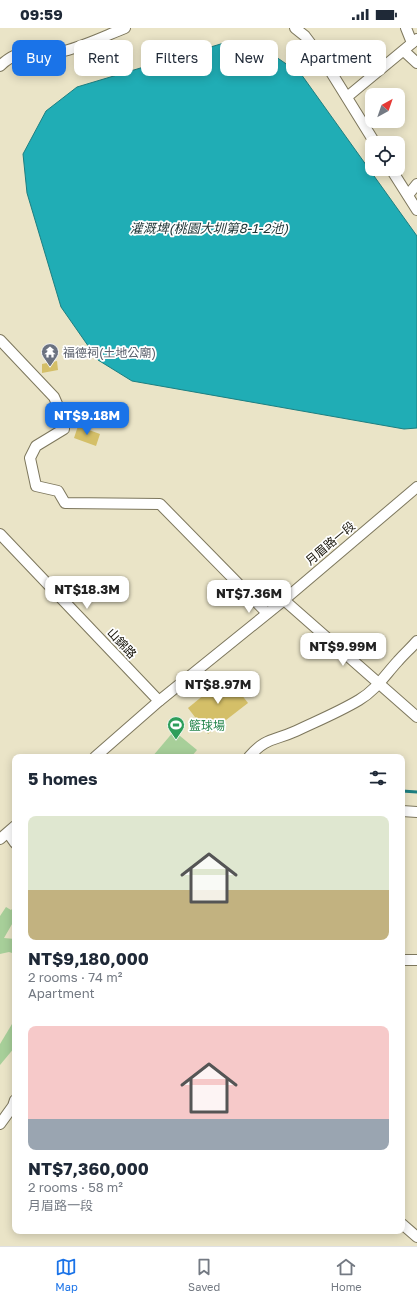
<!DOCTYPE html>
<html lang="en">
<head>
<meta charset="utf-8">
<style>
  :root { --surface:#fff; --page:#f6f6f7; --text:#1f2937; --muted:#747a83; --line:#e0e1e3; --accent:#1a73e8 }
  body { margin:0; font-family:"Golos Text","Noto Sans TC",sans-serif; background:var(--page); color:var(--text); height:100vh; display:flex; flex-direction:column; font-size:15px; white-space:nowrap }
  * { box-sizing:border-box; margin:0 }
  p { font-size:13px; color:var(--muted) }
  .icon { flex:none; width:22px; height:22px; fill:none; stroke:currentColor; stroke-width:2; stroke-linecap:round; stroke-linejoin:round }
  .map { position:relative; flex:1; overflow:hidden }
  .drawer { position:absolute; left:12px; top:726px; width:393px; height:480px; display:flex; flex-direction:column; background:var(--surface); border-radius:8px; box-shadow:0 2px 10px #0003 }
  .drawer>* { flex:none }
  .hud { position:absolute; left:12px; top:12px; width:393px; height:36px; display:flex; gap:8px }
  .needle { width:26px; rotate:40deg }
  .fabs { position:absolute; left:365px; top:60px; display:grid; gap:8px }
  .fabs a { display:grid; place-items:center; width:40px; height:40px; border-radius:8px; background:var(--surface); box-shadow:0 2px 10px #0003; font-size:20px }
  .price { position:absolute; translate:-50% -34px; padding:0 9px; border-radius:8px; background:#fff; color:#222; font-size:13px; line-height:26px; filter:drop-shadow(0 1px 2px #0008) }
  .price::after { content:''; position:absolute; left:50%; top:24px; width:12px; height:9px; margin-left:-6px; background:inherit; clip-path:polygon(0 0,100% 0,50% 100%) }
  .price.current { background:var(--accent); color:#fff }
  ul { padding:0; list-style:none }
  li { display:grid; align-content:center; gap:8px; height:212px; padding:0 16px }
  li span { display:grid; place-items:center; height:124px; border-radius:8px; color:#555 }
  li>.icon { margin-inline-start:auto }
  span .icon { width:72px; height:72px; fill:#fffc; stroke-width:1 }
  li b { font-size:17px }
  h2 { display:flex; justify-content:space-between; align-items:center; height:48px; padding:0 16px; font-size:17px }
  .pill { padding:0 14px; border-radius:8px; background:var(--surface); box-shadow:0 2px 10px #0003; font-size:14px; line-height:36px }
  .pill.current { background:var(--accent); color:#fff }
  .status { display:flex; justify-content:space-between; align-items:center; height:28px; padding:0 20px; background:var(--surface); direction:ltr }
  .status svg { height:11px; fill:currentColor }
  .dock { display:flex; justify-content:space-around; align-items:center; height:56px; border-top:1px solid var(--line); background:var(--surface); font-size:11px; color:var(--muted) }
  .dock a { display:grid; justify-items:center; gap:2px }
  .dock .current { color:var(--accent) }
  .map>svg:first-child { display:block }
  .green { fill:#a7cf99 }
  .water { fill:#20adb5; stroke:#1d7f81 }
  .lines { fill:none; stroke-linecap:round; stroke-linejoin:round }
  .stream { stroke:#1d7f81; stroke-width:3 }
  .building { fill:#d4bf68 }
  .minor-casing { stroke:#7d775d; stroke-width:12 }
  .minor { stroke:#fff; stroke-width:10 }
  .labels { text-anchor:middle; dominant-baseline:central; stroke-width:3.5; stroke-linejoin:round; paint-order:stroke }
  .worship-label { font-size:12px; fill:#5b616d; stroke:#fff; text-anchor:start }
  .street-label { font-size:12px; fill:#161309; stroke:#fff }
  .leisure-label { font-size:12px; fill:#27864d; stroke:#fff; text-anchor:start }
  .water-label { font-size:13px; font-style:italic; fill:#1d3334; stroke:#fff }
</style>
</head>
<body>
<div class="status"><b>09:59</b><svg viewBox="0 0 49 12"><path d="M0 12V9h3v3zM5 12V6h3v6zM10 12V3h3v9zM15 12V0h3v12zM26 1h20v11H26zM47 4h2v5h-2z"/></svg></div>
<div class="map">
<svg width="417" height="1218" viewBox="0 0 417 1218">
  <rect width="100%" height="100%" fill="#eae4c7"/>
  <!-- green -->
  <g class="green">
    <polygon points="174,703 197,722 191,729 152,729"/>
    <polygon points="15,878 15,891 4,910 15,911 15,926 9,924 0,926 0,888 6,879 11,882"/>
    <polygon points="15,991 15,1019 0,1037 0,1016"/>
  </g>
  <!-- water -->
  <polygon class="water" points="224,15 260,18 301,46 417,208 417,400 404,401 132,353 98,332 61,279 27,165 23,126 46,83 77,59"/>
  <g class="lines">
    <!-- stream -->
    <polyline class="stream" points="402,763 417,764"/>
  </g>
  <!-- building -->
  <g class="building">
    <polygon points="57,333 58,342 42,345 42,336"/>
    <polygon points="78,398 100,406 96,418 74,410"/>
    <polygon points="227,648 248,675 208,706 188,680"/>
  </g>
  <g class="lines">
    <!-- minor casing -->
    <g class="minor-casing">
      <g id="minor">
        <polyline points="295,0 305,8 326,36 375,115"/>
        <polyline points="406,0 412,15"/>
        <polyline points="404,23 417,35"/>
        <path d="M0,38C13,25 27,22 45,23C51,23 58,24 64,23C85,18 105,8 125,0"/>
        <polyline points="347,69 417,11"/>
        <polyline points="391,141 417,182"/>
        <polyline points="408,167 417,156"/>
        <polyline points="0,312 54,369 61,385 64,401 36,418 30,430 36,458 58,463 65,475 160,476 267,585"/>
        <polyline points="0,506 159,673"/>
        <polyline points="284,572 417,689"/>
        <polyline points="95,729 159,673 284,572 417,459"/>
        <path d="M249,729C266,709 274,713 296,703C317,693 339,684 359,672C376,662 385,647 398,633C404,626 411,620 417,613"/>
        <polyline points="402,783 417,784"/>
        <polyline points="8,805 15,815"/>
        <polyline points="0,811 15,798"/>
        <polyline points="402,932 417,932"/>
        <polyline points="0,1096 13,1078 15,1072"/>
        <polyline points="402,1196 417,1209"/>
      </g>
    </g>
    <!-- minor -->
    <use href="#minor" class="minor"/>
  </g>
  <!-- icons -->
  <defs>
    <g id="temple-pin" transform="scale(0.9)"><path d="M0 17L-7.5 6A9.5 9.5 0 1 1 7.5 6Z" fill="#6b7280" stroke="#fff"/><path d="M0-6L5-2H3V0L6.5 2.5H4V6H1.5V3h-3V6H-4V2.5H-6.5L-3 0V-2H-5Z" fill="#fff"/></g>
    <g id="stadium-pin" transform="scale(0.9)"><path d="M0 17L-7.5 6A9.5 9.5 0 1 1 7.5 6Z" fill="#2e9e5b" stroke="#fff"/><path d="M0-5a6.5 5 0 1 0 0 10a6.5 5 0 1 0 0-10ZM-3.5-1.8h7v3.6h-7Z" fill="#fff"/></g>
  </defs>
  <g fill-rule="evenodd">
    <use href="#temple-pin" x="50" y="324"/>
    <use href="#stadium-pin" x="176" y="697"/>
  </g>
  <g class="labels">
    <!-- worship labels -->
    <g class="worship-label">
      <text x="63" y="324">福德祠(土地公廟)</text>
    </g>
    <!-- street labels -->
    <g class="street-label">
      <text transform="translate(330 515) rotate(-40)">月眉路一段</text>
      <text transform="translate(122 615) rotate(47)">山錦路</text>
    </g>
    <!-- leisure labels -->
    <g class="leisure-label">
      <text x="189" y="697">籃球場</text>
    </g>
    <!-- water labels -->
    <g class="water-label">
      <text x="209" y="200">灌溉埤(桃園大圳第8-1-2池)</text>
    </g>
  </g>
</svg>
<div class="fabs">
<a><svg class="needle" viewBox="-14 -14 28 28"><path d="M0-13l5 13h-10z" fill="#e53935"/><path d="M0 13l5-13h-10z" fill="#747a83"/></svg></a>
<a><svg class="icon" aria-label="locate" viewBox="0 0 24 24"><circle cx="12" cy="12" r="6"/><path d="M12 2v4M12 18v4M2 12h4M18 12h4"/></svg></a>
</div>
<b class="price current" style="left:87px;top:408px">NT$9.18M</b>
<b class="price" style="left:87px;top:582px">NT$18.3M</b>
<b class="price" style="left:249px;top:586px">NT$7.36M</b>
<b class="price" style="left:343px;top:639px">NT$9.99M</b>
<b class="price" style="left:218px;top:677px">NT$8.97M</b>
<div class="hud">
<a class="pill current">Buy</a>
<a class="pill">Rent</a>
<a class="pill">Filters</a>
<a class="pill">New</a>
<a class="pill">Apartment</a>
</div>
<section class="drawer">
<h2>5 homes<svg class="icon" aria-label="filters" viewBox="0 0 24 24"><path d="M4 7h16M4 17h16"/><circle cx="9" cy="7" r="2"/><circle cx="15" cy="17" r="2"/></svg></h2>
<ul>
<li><span style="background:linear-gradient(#dfe7d0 60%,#c2b280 0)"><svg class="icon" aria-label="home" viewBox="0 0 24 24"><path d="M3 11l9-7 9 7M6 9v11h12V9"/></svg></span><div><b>NT$9,180,000</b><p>2 rooms · 74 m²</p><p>Apartment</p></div></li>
<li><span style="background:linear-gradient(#f6c9c9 75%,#9aa5b1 0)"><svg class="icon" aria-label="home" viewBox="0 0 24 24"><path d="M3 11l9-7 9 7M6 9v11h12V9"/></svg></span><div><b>NT$7,360,000</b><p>2 rooms · 58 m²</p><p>月眉路一段</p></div></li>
</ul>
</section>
</div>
<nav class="dock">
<a class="current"><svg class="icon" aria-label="map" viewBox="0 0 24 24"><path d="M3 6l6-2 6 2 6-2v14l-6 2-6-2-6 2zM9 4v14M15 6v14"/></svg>Map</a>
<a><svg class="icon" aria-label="saved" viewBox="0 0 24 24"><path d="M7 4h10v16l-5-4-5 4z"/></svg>Saved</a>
<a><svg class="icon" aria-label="home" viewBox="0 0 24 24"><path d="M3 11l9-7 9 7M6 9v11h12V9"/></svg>Home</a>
</nav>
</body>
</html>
